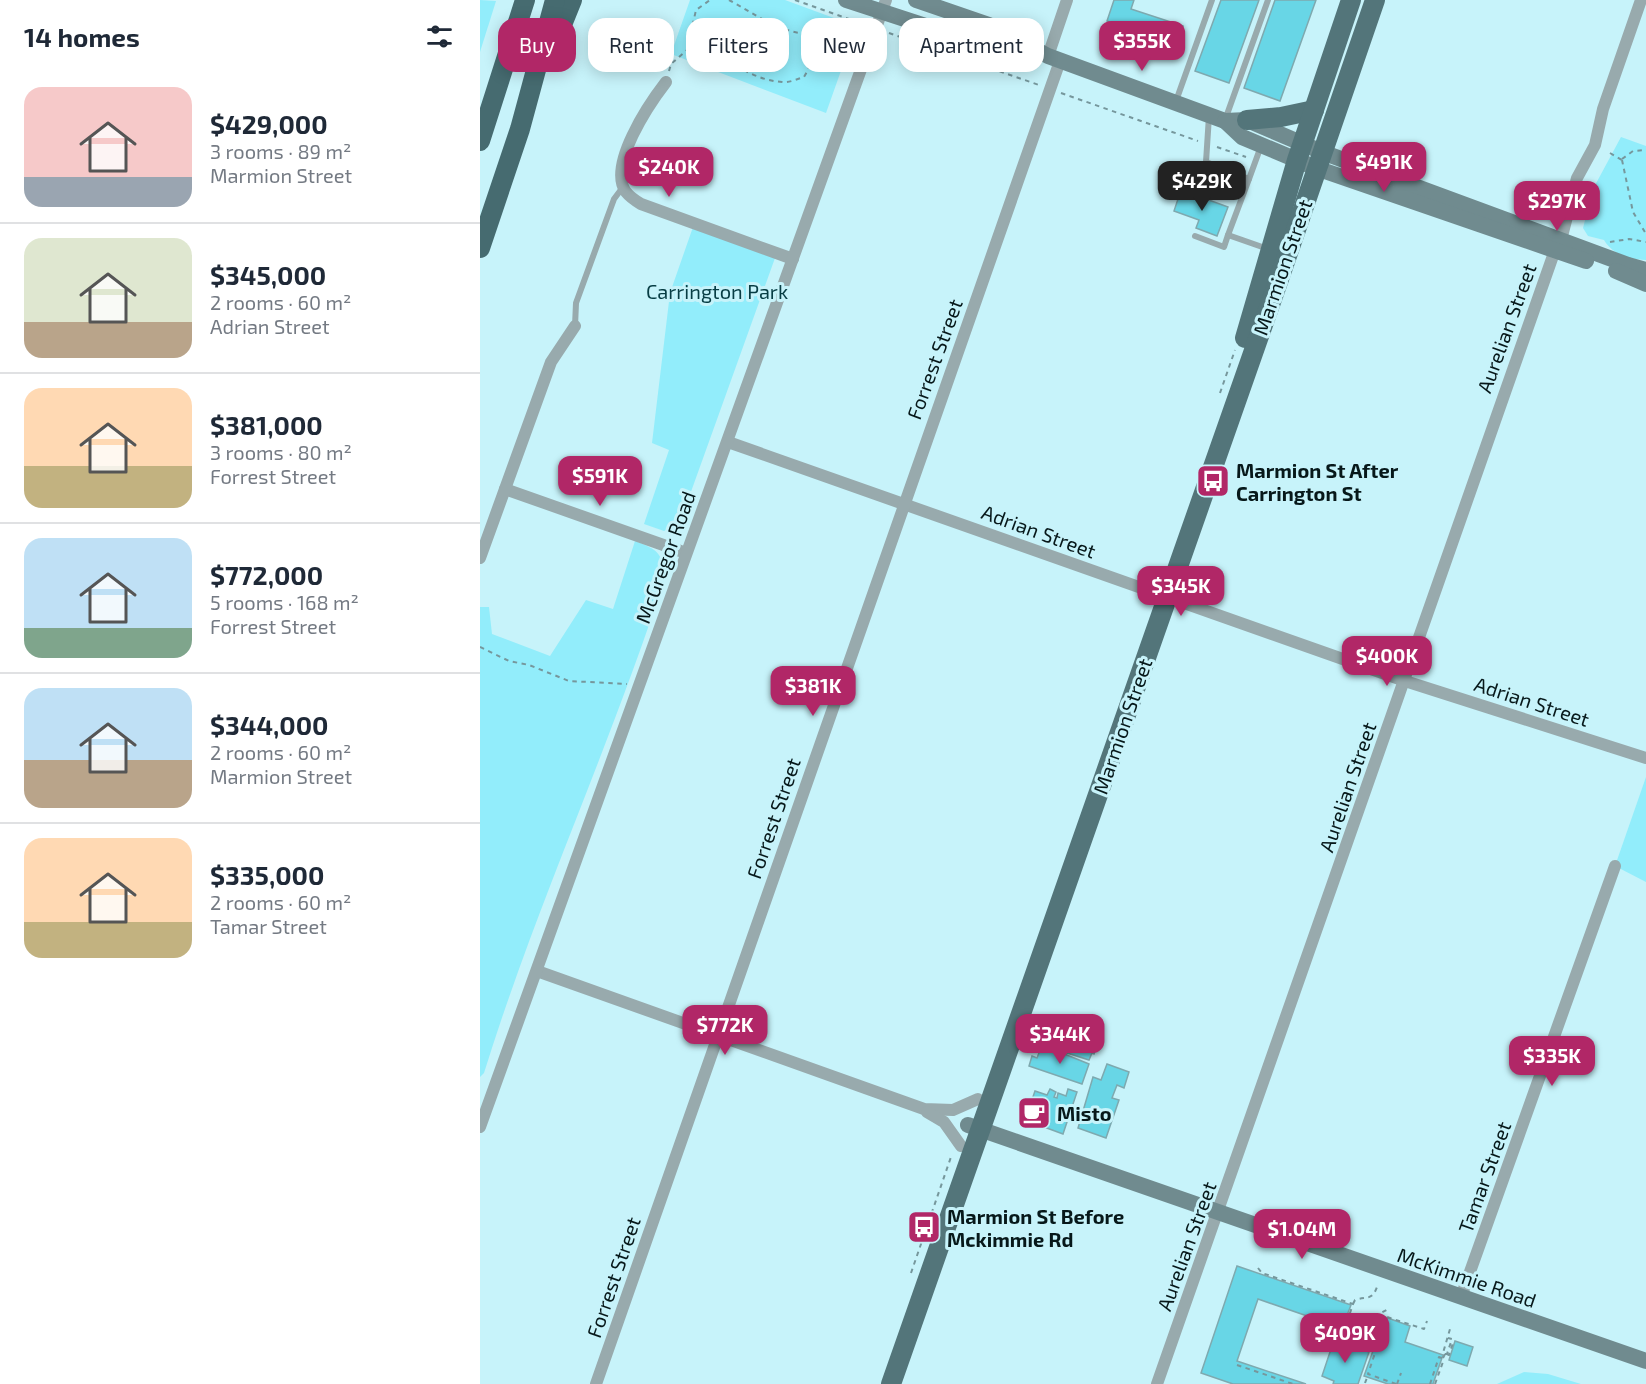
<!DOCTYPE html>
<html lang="en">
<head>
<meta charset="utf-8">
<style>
  :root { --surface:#fff; --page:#f6f6f7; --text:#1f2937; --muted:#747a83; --line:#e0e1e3; --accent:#b12767 }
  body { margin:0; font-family:"Exo 2",sans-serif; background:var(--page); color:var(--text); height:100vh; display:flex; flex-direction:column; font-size:22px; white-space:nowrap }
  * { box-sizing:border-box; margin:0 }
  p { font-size:20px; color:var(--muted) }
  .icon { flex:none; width:33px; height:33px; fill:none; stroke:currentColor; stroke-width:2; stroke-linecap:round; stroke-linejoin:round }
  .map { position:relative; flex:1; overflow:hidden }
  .drawer { display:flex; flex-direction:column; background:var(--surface); width:480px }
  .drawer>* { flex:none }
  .guide { position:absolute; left:18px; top:18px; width:570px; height:54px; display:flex; gap:12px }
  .price { position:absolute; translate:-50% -51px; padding:0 14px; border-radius:12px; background:var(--accent); color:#fff; font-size:20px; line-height:39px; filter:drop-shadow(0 2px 3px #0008) }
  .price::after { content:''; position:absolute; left:50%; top:36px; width:18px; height:14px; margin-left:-9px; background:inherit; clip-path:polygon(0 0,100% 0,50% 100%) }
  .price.on { background:#222; color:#fff }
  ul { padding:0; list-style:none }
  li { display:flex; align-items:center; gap:18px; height:150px; padding:0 24px }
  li+li { border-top:2px solid var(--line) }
  li span { display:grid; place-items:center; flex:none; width:168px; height:120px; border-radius:18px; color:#555 }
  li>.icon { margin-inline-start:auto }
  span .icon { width:72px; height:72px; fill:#fffc; stroke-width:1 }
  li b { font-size:26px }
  h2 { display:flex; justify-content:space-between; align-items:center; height:72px; padding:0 24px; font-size:26px }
  .tag { padding:0 21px; border-radius:18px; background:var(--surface); box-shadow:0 3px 15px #0003; font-size:21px; line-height:54px }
  .tag.on { background:var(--accent); color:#fff }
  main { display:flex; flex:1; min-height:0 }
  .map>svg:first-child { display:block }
  .green { fill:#92edfb }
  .building { fill:#68d6e6; stroke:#7ea9af; stroke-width:1.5 }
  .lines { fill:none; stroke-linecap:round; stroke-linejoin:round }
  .path { stroke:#76979c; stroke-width:2; stroke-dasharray:4.5 4.5; stroke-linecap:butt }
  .service { stroke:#98aaad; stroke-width:6 }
  .minor { stroke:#98aaad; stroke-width:12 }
  .secondary { stroke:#708b8f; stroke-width:16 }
  .primary { stroke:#53757a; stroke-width:20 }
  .trunk { stroke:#466b70; stroke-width:20 }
  .labels { text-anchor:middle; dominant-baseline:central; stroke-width:6; stroke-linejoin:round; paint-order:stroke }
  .street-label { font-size:20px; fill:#07181a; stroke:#c7f3fa }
  .park-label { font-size:20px; fill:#073d44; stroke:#c7f3fa }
  .poi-label { font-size:20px; font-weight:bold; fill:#07181a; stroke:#c7f3fa; text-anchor:start }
</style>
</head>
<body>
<main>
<section class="drawer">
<h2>14 homes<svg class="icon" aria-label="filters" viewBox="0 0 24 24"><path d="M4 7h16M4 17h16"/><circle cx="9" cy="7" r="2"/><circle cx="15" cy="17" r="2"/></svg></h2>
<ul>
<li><span style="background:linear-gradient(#f6c9c9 75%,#9aa5b1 0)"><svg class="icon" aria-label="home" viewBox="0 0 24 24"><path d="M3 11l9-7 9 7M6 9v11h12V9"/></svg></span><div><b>$429,000</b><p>3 rooms · 89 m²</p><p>Marmion Street</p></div></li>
<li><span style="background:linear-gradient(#dfe7d0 70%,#b9a48a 0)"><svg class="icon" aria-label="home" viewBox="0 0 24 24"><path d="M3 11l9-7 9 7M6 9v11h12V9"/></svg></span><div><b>$345,000</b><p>2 rooms · 60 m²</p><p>Adrian Street</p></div></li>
<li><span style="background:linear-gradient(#ffd9b3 65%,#c2b280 0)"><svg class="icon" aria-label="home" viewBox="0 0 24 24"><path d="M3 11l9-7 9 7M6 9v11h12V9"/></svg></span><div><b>$381,000</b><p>3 rooms · 80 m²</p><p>Forrest Street</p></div></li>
<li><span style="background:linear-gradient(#bfe0f5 75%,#7fa58c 0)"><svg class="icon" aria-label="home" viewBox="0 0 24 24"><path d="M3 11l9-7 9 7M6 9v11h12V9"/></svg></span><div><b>$772,000</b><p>5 rooms · 168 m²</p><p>Forrest Street</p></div></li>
<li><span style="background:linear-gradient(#bfe0f5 60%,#b9a48a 0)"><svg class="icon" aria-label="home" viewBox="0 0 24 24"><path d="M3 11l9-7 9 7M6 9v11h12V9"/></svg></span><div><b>$344,000</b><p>2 rooms · 60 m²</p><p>Marmion Street</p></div></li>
<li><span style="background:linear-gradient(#ffd9b3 70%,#c2b280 0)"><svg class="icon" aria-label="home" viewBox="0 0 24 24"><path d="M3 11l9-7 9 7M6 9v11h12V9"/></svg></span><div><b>$335,000</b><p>2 rooms · 60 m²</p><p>Tamar Street</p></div></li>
</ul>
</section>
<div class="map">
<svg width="1166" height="1384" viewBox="0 0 1166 1384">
  <rect width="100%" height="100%" fill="#c7f3fa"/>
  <!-- green -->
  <g class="green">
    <polygon points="0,0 16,1 0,52"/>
    <polygon points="210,0 305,0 373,25 374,34 346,113 191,54"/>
    <path d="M1141,137L1166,146V260C1149,259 1133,255 1124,240L1108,236L1103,228L1113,189Z"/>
    <polygon points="213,227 295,258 203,514 195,525 184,531 164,524 189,450 172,443 190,293"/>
    <path d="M155,541C178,550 182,552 185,577C131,745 56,905 4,1073L0,1077V607H9L12,634L70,656L106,600L133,609Z"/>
    <polygon points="1166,777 1166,882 1135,866"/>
    <polygon points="1044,1372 1068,1374 1101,1384 1017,1384"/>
  </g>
  <!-- building -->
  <g class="building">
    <polygon points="634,0 654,0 651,9 703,26 698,43 627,21"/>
    <polygon points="741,0 779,0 749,83 715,71"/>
    <polygon points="795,0 836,0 800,101 764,88"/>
    <polygon points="701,190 748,207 737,236 716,228 719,220 694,211"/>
    <polygon points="565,1021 619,1040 614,1054 612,1053 609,1060 562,1045 566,1033 562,1031"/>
    <polygon points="562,1045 609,1064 602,1084 549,1066 552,1056 557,1058"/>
    <polygon points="627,1064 649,1072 644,1088 637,1085 632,1098 639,1100 626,1138 598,1128 613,1077 621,1080"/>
    <polygon points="570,1089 576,1092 574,1097 577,1098 578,1093 586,1096 588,1089 597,1092 583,1134 545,1120 555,1091 567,1095"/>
    <polygon points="757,1266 871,1305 862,1328 778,1299 757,1361 826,1384 753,1384 721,1373"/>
    <polygon points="905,1317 930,1326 925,1342 963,1355 953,1384 908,1384 884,1376"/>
    <polygon points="854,1340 889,1352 878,1384 853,1384 854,1381 842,1376"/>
    <polygon points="975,1341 993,1347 987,1366 969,1360"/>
  </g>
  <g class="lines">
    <!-- path -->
    <g class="path">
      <path d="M249,0C275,14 311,41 342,32C351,29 360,23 368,19"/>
      <polyline points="315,0 383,24"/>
      <polyline points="212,31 221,47"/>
      <polyline points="409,33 559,85"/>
      <polyline points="324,34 334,49"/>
      <path d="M207,50C236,44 240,57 262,69C274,76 288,81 302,82C309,83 317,79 324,77C333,62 335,47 343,32"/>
      <polyline points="189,71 191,64 207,50 216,10 230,0"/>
      <polyline points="581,93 718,141"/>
      <polyline points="737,147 766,157"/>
      <polyline points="1130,153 1142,160"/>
      <polyline points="1142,159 1153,151 1166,150"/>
      <polyline points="1142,160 1153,212 1166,234"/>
      <polyline points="1130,242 1149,239 1166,242"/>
      <polyline points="740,393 755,350"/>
      <polyline points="0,647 29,661 49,665 89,681 147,684"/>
      <polyline points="778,1268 782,1273 873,1304 862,1337"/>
      <polyline points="431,1273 472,1154"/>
      <path d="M873,1304L875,1300C887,1296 892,1301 897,1287"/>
      <polyline points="863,1334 910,1308"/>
      <polyline points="858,1337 895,1349"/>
      <polyline points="965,1354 967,1354 972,1339 968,1338"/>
      <polyline points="967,1354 969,1355 973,1343"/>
      <polyline points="963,1358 965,1354 963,1353 970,1329"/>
      <polyline points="757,1365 813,1384"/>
      <polyline points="885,1383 888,1375"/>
      <polyline points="916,1384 888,1374 907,1317 944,1329 947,1321"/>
      <polyline points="917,1384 921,1373"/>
      <polyline points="950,1384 959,1357 964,1359"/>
      <polyline points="955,1384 964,1359"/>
    </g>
    <!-- service -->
    <g class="service">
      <polyline points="696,101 732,0"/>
      <polyline points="729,116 726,162 769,179 748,235 788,249"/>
      <polyline points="745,120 788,0"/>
      <polyline points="769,179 781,146"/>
      <polyline points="715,236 744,247 748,235"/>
      <polyline points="95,326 96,303 134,199 143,187"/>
    </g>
    <!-- minor -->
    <g class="minor">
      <polyline points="568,56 587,0"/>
      <path d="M186,82C169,104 127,166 146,192C150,197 156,201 161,204L313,259"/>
      <polyline points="248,442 925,681 1166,758"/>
      <polyline points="25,489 206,553"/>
      <polyline points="0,558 71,362 95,326"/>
      <polyline points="57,971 444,1109 473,1110 498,1099"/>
      <polyline points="447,1112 464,1122 481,1146"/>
      <polyline points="0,1127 406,0"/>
      <polyline points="981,1297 1135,866"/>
      <polyline points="116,1384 580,61"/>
      <polyline points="677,1384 1075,250 1081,240 1097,178 1115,145 1123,109 1161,0"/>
    </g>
    <!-- secondary -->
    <g class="secondary">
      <polyline points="366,0 504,45 553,54"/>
      <polyline points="436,0 509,25 568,56 745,121 767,120 842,152 1148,265 1166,270"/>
      <polyline points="745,121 762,137 836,168 1106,261"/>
      <polyline points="1136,271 1166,284"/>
      <polyline points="488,1125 1166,1361"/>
    </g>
    <!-- primary -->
    <g class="primary">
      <polyline points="767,120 801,117 834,110"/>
      <polyline points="765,338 817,160 871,0"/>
      <polyline points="411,1384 798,282 895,0"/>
    </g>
    <!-- trunk -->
    <g class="trunk">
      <polyline points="75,42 92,0"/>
      <polyline points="0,141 45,0"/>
      <polyline points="0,248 40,129 75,0"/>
    </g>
  </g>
  <!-- icons -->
  <defs>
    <g id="bus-square" transform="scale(1.725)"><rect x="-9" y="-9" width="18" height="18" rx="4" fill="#b12767" stroke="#c7f3fa"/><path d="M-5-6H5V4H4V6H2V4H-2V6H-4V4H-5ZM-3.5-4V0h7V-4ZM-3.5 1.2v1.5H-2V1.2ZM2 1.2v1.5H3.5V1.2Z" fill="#fff"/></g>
    <g id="cafe-square" transform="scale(1.725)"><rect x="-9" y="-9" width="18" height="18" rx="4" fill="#b12767" stroke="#c7f3fa"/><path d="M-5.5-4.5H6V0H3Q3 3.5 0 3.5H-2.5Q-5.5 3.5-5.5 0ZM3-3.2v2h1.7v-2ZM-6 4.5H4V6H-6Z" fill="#fff"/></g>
  </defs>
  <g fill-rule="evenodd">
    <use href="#bus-square" x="733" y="481"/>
    <use href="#cafe-square" x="554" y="1113"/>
    <use href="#bus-square" x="444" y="1227"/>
  </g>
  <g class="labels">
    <!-- street labels -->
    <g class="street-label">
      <text transform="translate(802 267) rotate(-71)">Marmion Street</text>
      <text transform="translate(1026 328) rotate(-70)">Aurelian Street</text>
      <text transform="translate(454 359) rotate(-70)">Forrest Street</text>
      <text transform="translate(559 531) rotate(20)">Adrian Street</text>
      <text transform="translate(185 557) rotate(-70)">McGregor Road</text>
      <text transform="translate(1052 701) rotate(18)">Adrian Street</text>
      <text transform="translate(642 726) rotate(-71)">Marmion Street</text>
      <text transform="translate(867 787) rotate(-71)">Aurelian Street</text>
      <text transform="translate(293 818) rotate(-71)">Forrest Street</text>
      <text transform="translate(1004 1177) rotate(-70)">Tamar Street</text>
      <text transform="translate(706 1246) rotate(-70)">Aurelian Street</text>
      <text transform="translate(133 1277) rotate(-71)">Forrest Street</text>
      <text transform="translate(987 1277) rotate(19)">McKimmie Road</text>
    </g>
    <!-- park labels -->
    <g class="park-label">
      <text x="237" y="291">Carrington Park</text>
    </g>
    <!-- poi labels -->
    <g class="poi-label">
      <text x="756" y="470">Marmion St After<tspan x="756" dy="23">Carrington St</tspan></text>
      <text x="577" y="1113">Misto</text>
      <text x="467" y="1216">Marmion St Before<tspan x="467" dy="23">Mckimmie Rd</tspan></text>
    </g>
  </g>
</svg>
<b class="price" style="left:662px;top:72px">$355K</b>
<b class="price" style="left:904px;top:193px">$491K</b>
<b class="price" style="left:189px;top:198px">$240K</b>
<b class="price on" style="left:722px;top:212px">$429K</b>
<b class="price" style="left:1077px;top:232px">$297K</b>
<b class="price" style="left:120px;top:507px">$591K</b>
<b class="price" style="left:701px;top:617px">$345K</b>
<b class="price" style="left:907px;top:687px">$400K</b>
<b class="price" style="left:333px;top:717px">$381K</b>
<b class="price" style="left:245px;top:1056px">$772K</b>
<b class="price" style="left:580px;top:1065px">$344K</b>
<b class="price" style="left:1072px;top:1087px">$335K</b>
<b class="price" style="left:822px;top:1260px">$1.04M</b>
<b class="price" style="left:865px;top:1364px">$409K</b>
<div class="guide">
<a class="tag on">Buy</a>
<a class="tag">Rent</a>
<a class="tag">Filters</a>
<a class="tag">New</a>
<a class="tag">Apartment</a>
</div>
</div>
</main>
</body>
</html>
